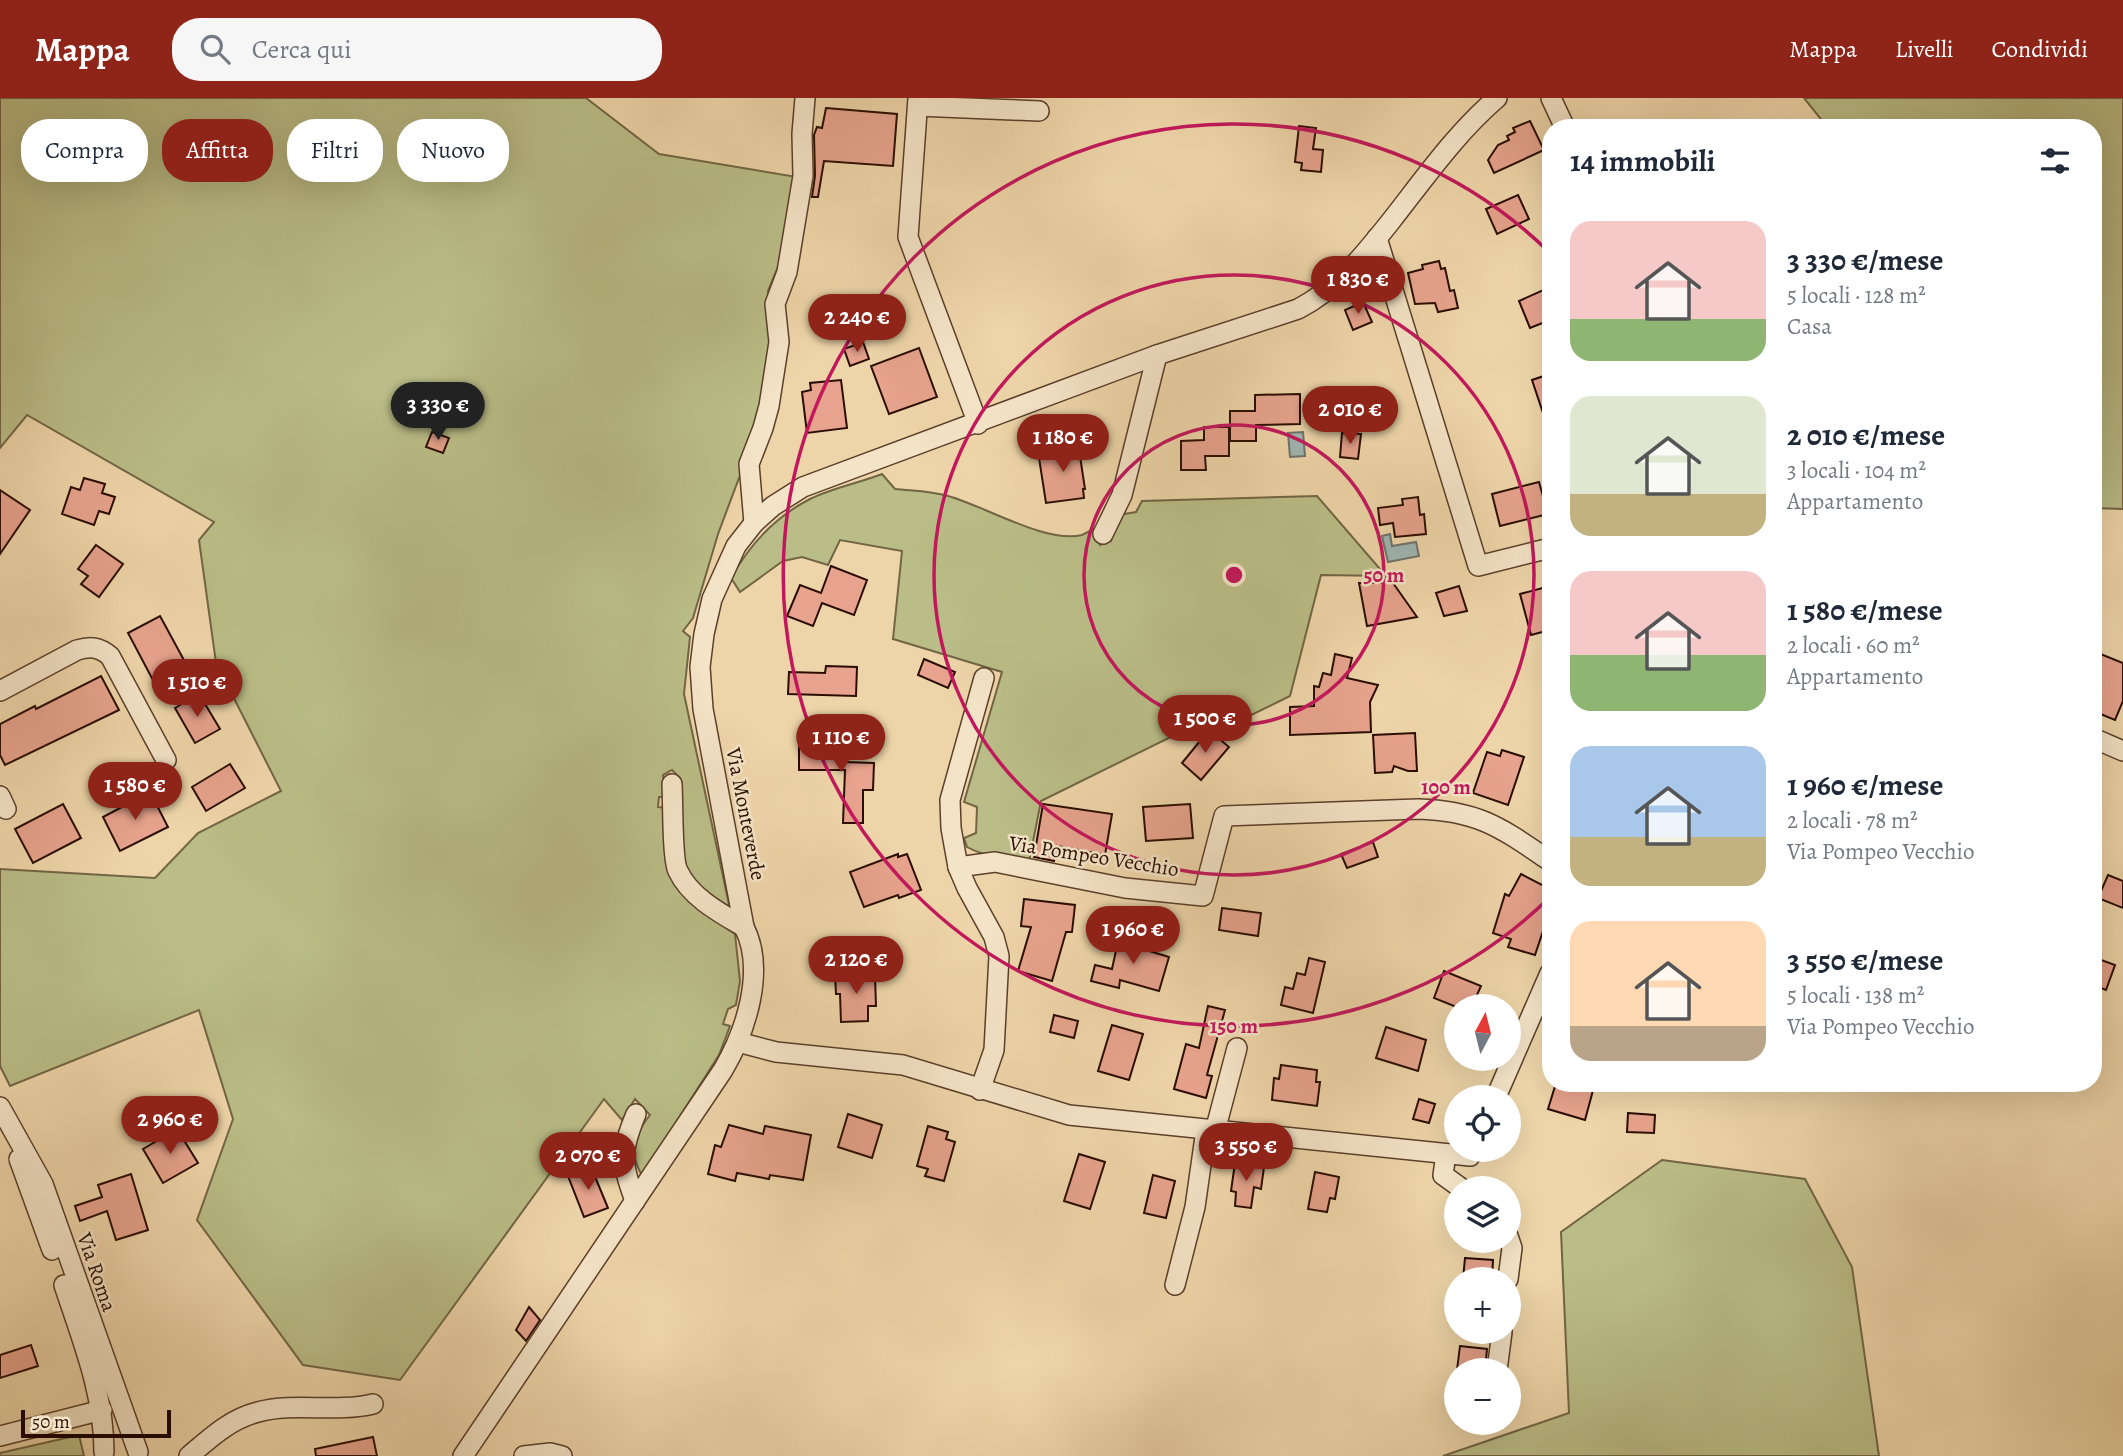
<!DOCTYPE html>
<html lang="it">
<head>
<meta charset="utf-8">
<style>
  :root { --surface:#fff; --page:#f6f6f7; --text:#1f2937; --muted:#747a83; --accent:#8f2418 }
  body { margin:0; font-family:Alegreya,serif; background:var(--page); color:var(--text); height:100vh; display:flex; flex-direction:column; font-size:26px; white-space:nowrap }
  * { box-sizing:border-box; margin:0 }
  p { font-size:23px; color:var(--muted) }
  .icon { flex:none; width:38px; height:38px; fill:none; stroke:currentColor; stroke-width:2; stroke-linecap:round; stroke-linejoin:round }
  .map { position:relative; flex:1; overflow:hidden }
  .drawer { position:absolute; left:1542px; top:21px; width:560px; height:973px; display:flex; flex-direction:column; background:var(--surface); border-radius:28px; box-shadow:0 7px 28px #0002 }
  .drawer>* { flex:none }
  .top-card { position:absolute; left:21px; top:21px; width:665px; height:63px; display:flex; gap:14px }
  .needle { width:46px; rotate:7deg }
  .tools { position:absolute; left:1444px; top:896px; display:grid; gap:14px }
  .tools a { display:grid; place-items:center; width:77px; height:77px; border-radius:50%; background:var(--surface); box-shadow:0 7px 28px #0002; font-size:35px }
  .scale { position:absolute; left:21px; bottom:18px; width:150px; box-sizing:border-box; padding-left:7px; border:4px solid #2a0d00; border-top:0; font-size:19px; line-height:24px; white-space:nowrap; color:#2a0d00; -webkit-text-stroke:5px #f4e4c7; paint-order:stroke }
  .price { position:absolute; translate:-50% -60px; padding:0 16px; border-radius:24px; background:var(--accent); color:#fff; font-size:23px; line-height:46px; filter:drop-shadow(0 2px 4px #0008) }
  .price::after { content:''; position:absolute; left:50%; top:42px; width:21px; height:16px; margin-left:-10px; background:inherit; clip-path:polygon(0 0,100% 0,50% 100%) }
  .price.on { background:#222; color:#fff }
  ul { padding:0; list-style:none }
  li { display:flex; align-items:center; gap:21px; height:175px; padding:0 28px }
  li span { display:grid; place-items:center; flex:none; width:196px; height:140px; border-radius:21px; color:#555 }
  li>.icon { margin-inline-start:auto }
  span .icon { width:84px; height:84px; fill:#fffc; stroke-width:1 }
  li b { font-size:30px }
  h2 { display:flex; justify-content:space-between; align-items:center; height:84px; padding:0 28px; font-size:30px }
  .tag { padding:0 24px; border-radius:28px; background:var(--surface); box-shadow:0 7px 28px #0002; font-size:24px; line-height:63px }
  .tag.on { background:var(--accent); color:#fff }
  header { display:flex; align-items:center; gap:42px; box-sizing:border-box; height:98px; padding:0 35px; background:var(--accent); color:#fff }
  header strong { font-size:33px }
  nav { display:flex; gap:38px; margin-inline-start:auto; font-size:24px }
  .search { width:490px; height:63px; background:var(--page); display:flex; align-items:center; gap:18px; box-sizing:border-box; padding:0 24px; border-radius:28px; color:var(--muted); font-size:26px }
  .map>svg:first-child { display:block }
  .green { fill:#babd87; stroke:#726544; stroke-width:2 }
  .water { fill:#9eb6b3; stroke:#70726b; stroke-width:2 }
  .building { fill:#e7a38d; stroke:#2a0d00; stroke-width:2 }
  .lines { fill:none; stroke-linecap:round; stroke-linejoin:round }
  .minor-casing { stroke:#5b3f2a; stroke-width:22 }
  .minor { stroke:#f4e4c7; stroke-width:19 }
  .ring { fill:none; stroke:#c2185b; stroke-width:3.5 }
  .labels { text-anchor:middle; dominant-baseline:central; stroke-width:5; stroke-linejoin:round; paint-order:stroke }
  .street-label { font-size:21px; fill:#2a0d00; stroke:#f4e4c7 }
  .centre { fill:#c2185b; stroke:#f4e4c7; stroke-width:3.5 }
  .ring-label { font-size:21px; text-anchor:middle; font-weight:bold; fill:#c2185b; stroke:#f4e4c7; stroke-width:5; stroke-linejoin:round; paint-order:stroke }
</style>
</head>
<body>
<header>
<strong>Mappa</strong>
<div class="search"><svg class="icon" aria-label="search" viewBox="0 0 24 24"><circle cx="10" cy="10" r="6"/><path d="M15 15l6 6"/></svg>Cerca qui</div>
<nav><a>Mappa</a><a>Livelli</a><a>Condividi</a></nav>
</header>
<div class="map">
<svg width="2123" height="1358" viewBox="0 0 2123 1358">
  <rect width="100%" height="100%" fill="#eed5a9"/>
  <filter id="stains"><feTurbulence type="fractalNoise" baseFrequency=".00286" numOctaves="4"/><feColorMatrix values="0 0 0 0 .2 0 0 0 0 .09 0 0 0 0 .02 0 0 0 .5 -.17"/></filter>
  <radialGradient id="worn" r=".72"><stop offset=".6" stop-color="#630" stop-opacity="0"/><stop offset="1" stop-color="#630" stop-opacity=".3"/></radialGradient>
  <!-- green -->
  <g class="green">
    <path d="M0,0H586L659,56L797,79L778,169L768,193L773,241L754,340L718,436L693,520L683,533L690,539L684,596L730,811C711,798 690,787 684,764L679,679L672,672L663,677L666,699H659L658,709L665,710L694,807L735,836L740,883L736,907L728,911L723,926L730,928L719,957L642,1078C628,1051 632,1040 650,1017L635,1001L622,1022L604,1001L400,1282L303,1267L197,1122L233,1021L199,912L10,988L0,968V771L155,780L198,735L281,693L216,565L199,442L214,424L27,317L0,350Z"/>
    <polygon points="1804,0 2123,0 2123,411 2093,410 2093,30 1828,30"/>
    <path d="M882,376L895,391C913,393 930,393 948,398C985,408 1046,446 1082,437C1086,435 1092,432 1096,430L1100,447L1111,443L1119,417L1136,414L1142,403L1317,398L1386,478L1321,477L1290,598L1241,622L1195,627L1041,703L1029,764C1008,761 985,759 967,749L964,740L976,735L977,709L964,704L1002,574L893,541L902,453L840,442L828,467L802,459L783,463L740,494L731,480C750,446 775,419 810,401C832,390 859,385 882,376Z"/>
    <polygon points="1662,1062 1805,1081 1852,1169 1879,1358 1443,1358 1569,1315 1561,1134"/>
    <polygon points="79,1337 84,1358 0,1358 0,1355"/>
  </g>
  <!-- water -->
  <g class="water">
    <polygon points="1303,334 1305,358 1290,359 1288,335"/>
    <polygon points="1390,436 1392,448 1416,444 1419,458 1388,464 1382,438"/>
  </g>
  <!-- building -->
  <g class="building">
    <polygon points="826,10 897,16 893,68 824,63 818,99 812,99 815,78 814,37 817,29 822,30"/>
    <polygon points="1530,23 1544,52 1494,75 1488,62 1498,47 1509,42 1507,38 1515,34 1513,30"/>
    <polygon points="1299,28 1316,30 1313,51 1323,52 1321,74 1301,72 1302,65 1295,64"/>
    <polygon points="1518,97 1529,121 1497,136 1486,111"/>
    <polygon points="1439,163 1441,171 1445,170 1450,193 1454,192 1458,210 1438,214 1435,205 1415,206 1408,175 1423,171 1422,167"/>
    <polygon points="1550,189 1550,222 1530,230 1519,203"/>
    <polygon points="1363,204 1372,224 1353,232 1345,212"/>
    <polygon points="863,244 869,261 850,268 844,251"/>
    <polygon points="919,250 937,299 889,316 871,268"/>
    <polygon points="1550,276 1550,327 1547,327 1532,282"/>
    <polygon points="841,282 847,330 807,335 802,294 811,292 810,285"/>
    <polygon points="1300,296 1300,326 1256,327 1256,343 1230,343 1230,313 1255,313 1255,297"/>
    <polygon points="1204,329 1229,329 1229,358 1205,358 1206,372 1181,372 1181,343 1204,342"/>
    <polygon points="432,334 449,340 443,355 426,349"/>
    <polygon points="1342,335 1361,336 1358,361 1340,359"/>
    <polygon points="1078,345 1085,391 1083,391 1084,400 1046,405 1039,360 1048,359 1047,350"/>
    <polygon points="84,380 105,386 102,395 115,399 109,416 99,413 94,427 62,416 71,389 80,392"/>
    <polygon points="1539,384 1548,416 1500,428 1492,396"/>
    <polygon points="0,392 30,412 0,456"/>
    <polygon points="1418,399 1420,417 1424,416 1426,436 1395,439 1393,425 1380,427 1378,410 1403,407 1402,401"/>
    <polygon points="96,447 123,466 99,499 81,486 88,478 78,471"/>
    <polygon points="831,468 867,482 854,517 822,505 813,528 787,518 800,487 821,495"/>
    <polygon points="1359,485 1393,485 1417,519 1367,528"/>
    <polygon points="1459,488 1467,513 1444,518 1436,495"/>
    <polygon points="1550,488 1550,532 1531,537 1520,496"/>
    <polygon points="160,518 185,564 185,570 155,586 128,535"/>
    <polygon points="2093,553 2123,565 2123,603 2115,622 2093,613"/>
    <polygon points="1335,556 1352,560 1347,580 1378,587 1370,604 1371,634 1290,637 1290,609 1314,608 1314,588 1319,589 1323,575 1331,577"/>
    <polygon points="924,561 955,574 948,590 918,577"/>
    <polygon points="826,568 857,569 856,598 788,596 789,574 825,575"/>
    <polygon points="101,578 119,612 5,667 0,657 0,626 35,608 36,611"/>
    <polygon points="199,596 220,631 195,645 175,610"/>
    <polygon points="1209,632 1229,649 1201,682 1182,665"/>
    <polygon points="1415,635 1417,673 1408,673 1394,668 1392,674 1375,675 1373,637"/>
    <polygon points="799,645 846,646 846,664 874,665 873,692 863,692 863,725 843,725 845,672 799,672"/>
    <polygon points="1502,652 1524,659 1508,707 1473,695 1487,654 1500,658"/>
    <polygon points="230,666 245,690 206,713 192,689"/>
    <polygon points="150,694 168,729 120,753 103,719"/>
    <polygon points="63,706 81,740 33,765 15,731"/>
    <polygon points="1043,706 1112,716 1105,757 1057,748 1054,763 1034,759"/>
    <polygon points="1190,706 1193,740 1146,743 1143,709"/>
    <polygon points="1373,744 1378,759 1347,770 1341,756"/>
    <polygon points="898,756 898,759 907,756 921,792 899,800 898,797 864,809 850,774"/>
    <polygon points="1521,776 1550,791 1550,812 1535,857 1508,849 1511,841 1493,835 1505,796 1509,798"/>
    <polygon points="2108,777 2123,783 2123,810 2098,800"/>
    <polygon points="1024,801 1075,807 1072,834 1066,834 1052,883 1018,873 1031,829 1021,828"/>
    <polygon points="1222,810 1261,815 1258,838 1219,832"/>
    <polygon points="1120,834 1135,837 1133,848 1169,859 1159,893 1120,882 1119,890 1091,883 1095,867 1112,871"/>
    <polygon points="2093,859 2115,867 2106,892 2093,887"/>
    <polygon points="1309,860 1325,864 1313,915 1281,907 1285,889 1293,891 1297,875 1305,877"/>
    <polygon points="1444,873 1481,888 1472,908 1454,908 1434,900"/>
    <polygon points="861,876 861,879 875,879 876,908 868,908 868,923 841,924 840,896 836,896 835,877"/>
    <polygon points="1208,908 1225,912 1207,977 1212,978 1206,1000 1174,991 1186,946 1199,950"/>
    <polygon points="1054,917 1078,923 1074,940 1050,934"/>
    <polygon points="1112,927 1143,936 1129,982 1098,973"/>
    <polygon points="1386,929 1426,942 1418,973 1376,960"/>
    <polygon points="1281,967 1317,972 1316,984 1320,984 1317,1008 1272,1002 1274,980 1279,981"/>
    <polygon points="1556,985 1595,985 1585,1022 1548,1011"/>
    <polygon points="1419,1001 1435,1006 1429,1025 1413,1021"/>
    <polygon points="1628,1015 1655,1017 1654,1035 1627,1034"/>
    <polygon points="848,1016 882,1027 872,1060 838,1049"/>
    <polygon points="729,1027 763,1036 765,1028 811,1037 803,1082 770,1077 769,1081 737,1075 735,1083 708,1076 715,1047 721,1049"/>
    <polygon points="928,1028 948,1034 946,1041 955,1044 944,1083 925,1078 928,1071 917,1068"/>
    <polygon points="177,1031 198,1065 163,1085 143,1051"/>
    <polygon points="1079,1056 1105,1064 1090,1111 1064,1103"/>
    <polygon points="1235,1065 1264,1069 1261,1091 1254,1089 1251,1110 1235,1108 1236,1094 1231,1093"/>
    <polygon points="591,1069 608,1110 584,1119 568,1078"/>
    <polygon points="1315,1074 1339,1079 1335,1101 1330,1100 1327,1114 1308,1111"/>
    <polygon points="131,1076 148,1132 116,1142 107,1113 80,1123 75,1108 102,1099 98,1087"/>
    <polygon points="1153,1077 1175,1083 1166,1120 1144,1115"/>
    <polygon points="1465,1160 1493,1162 1492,1181 1463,1181"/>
    <polygon points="529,1209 540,1222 526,1243 516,1232"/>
    <polygon points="31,1247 38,1268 0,1280 0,1257"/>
    <polygon points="1460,1248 1487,1251 1485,1272 1457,1272"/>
    <polygon points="373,1339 377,1358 316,1358 315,1351"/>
  </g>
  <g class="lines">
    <!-- minor casing -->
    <g class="minor-casing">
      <g id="minor">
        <polyline points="918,0 908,139 978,326"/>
        <polyline points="1551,0 1565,30"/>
        <polyline points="918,8 1039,13"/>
        <polyline points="1377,140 1478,468 1550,450"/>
        <polyline points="754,425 749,366 763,330 769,308 779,244 775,206 787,174 803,78 802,36 805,0"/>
        <polyline points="1103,436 1122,397 1157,257"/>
        <path d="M0,593L77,552C91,548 99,549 110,558L166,662"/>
        <polyline points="2093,640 2123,653"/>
        <path d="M672,686C673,702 672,762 678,773C690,799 720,815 744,829"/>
        <polyline points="0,698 6,711"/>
        <polyline points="958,769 951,730 950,702 984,580"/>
        <polyline points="738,944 776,954 903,967 1069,1017 1470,1058 1473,1052"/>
        <path d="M980,992L994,952L999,858L994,839L967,790L958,769L995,764L1125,790L1203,798L1224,718L1418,711C1480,713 1501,730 1550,763"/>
        <polyline points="1496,999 1550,875"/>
        <polyline points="0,1009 43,1086 138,1354"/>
        <polyline points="1215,1033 1237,950"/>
        <polyline points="1446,1056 1443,1077 1461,1090"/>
        <polyline points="19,1061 52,1152"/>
        <path d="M635,1103C621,1064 620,1055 636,1016"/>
        <polyline points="1508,1181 1512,1150 1508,1138"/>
        <path d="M64,1187C82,1242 104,1295 104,1354"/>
        <polyline points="1175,1187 1195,1109 1206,1032"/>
        <polyline points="1497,1272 1502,1234"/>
        <polyline points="0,1338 102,1312"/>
        <path d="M189,1358C210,1340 230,1321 258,1314C295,1304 335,1315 373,1306"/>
        <path d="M463,1358L723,972C746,933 766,872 744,829L703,611L700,569L704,536L712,501L736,448L754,425L773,408L803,389L1157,257L1298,211C1337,191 1364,157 1391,123C1424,81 1456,35 1497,0"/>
        <polyline points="524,1358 550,1355 562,1358"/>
      </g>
    </g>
    <!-- minor -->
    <use href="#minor" class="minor"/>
  </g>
  <!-- distance rings -->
  <g class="ring">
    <circle cx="1234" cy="477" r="150"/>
    <circle cx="1234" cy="477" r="300"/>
    <path d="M1550 799A451 451 0 1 1 1550 155"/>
  </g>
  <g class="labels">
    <!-- street labels -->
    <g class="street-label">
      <text transform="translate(746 716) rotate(79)">Via Monteverde</text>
      <text transform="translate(1094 758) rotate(9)">Via Pompeo Vecchio</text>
      <text transform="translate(97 1174) rotate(71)">Via Roma</text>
    </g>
  </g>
  <circle cx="1234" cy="477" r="10" class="centre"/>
  <g class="ring-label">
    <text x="1384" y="484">50 m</text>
    <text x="1446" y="696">100 m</text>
    <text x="1234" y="935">150 m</text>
  </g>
  <rect width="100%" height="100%" filter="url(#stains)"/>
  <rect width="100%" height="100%" fill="url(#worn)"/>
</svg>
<div class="tools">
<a><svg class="needle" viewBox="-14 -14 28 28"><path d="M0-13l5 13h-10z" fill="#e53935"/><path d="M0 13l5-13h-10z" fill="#747a83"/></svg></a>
<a><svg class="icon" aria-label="locate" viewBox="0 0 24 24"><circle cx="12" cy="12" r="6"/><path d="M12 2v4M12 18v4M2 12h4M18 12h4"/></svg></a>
<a><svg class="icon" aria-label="layers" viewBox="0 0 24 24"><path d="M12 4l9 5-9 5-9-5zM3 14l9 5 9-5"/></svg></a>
<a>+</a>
<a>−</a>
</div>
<div class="scale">50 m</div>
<b class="price" style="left:1358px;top:218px">1 830 €</b>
<b class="price" style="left:857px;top:256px">2 240 €</b>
<b class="price on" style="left:438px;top:344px">3 330 €</b>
<b class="price" style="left:1350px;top:348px">2 010 €</b>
<b class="price" style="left:1063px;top:376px">1 180 €</b>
<b class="price" style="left:197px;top:621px">1 510 €</b>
<b class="price" style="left:1205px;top:657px">1 500 €</b>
<b class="price" style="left:841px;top:676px">1 110 €</b>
<b class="price" style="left:135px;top:724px">1 580 €</b>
<b class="price" style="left:1133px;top:868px">1 960 €</b>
<b class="price" style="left:856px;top:898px">2 120 €</b>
<b class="price" style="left:170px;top:1058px">2 960 €</b>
<b class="price" style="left:1246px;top:1085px">3 550 €</b>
<b class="price" style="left:588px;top:1094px">2 070 €</b>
<div class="top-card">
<a class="tag">Compra</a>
<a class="tag on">Affitta</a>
<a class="tag">Filtri</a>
<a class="tag">Nuovo</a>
</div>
<section class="drawer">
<h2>14 immobili<svg class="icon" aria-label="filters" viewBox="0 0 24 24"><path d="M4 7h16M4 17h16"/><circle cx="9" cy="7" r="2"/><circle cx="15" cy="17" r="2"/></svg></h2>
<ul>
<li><span style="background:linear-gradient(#f6c9c9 70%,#8fb573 0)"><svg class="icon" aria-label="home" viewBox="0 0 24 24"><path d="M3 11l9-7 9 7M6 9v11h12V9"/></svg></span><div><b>3 330 €/mese</b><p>5 locali · 128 m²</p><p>Casa</p></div></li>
<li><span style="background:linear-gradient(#dfe7d0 70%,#c2b280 0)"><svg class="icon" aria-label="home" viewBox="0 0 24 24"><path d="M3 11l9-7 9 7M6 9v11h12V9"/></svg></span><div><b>2 010 €/mese</b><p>3 locali · 104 m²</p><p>Appartamento</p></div></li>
<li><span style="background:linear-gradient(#f6c9c9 60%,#8fb573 0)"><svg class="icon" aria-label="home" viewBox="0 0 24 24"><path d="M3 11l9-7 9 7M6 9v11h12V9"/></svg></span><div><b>1 580 €/mese</b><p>2 locali · 60 m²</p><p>Appartamento</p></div></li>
<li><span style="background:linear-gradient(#a9c7e8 65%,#c2b280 0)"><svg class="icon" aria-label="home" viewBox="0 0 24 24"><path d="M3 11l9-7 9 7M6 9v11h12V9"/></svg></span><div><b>1 960 €/mese</b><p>2 locali · 78 m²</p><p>Via Pompeo Vecchio</p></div></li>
<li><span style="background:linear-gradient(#ffd9b3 75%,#b9a48a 0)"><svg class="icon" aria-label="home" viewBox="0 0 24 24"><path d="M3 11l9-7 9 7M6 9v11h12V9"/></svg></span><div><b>3 550 €/mese</b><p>5 locali · 138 m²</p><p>Via Pompeo Vecchio</p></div></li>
</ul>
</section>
</div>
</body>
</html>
